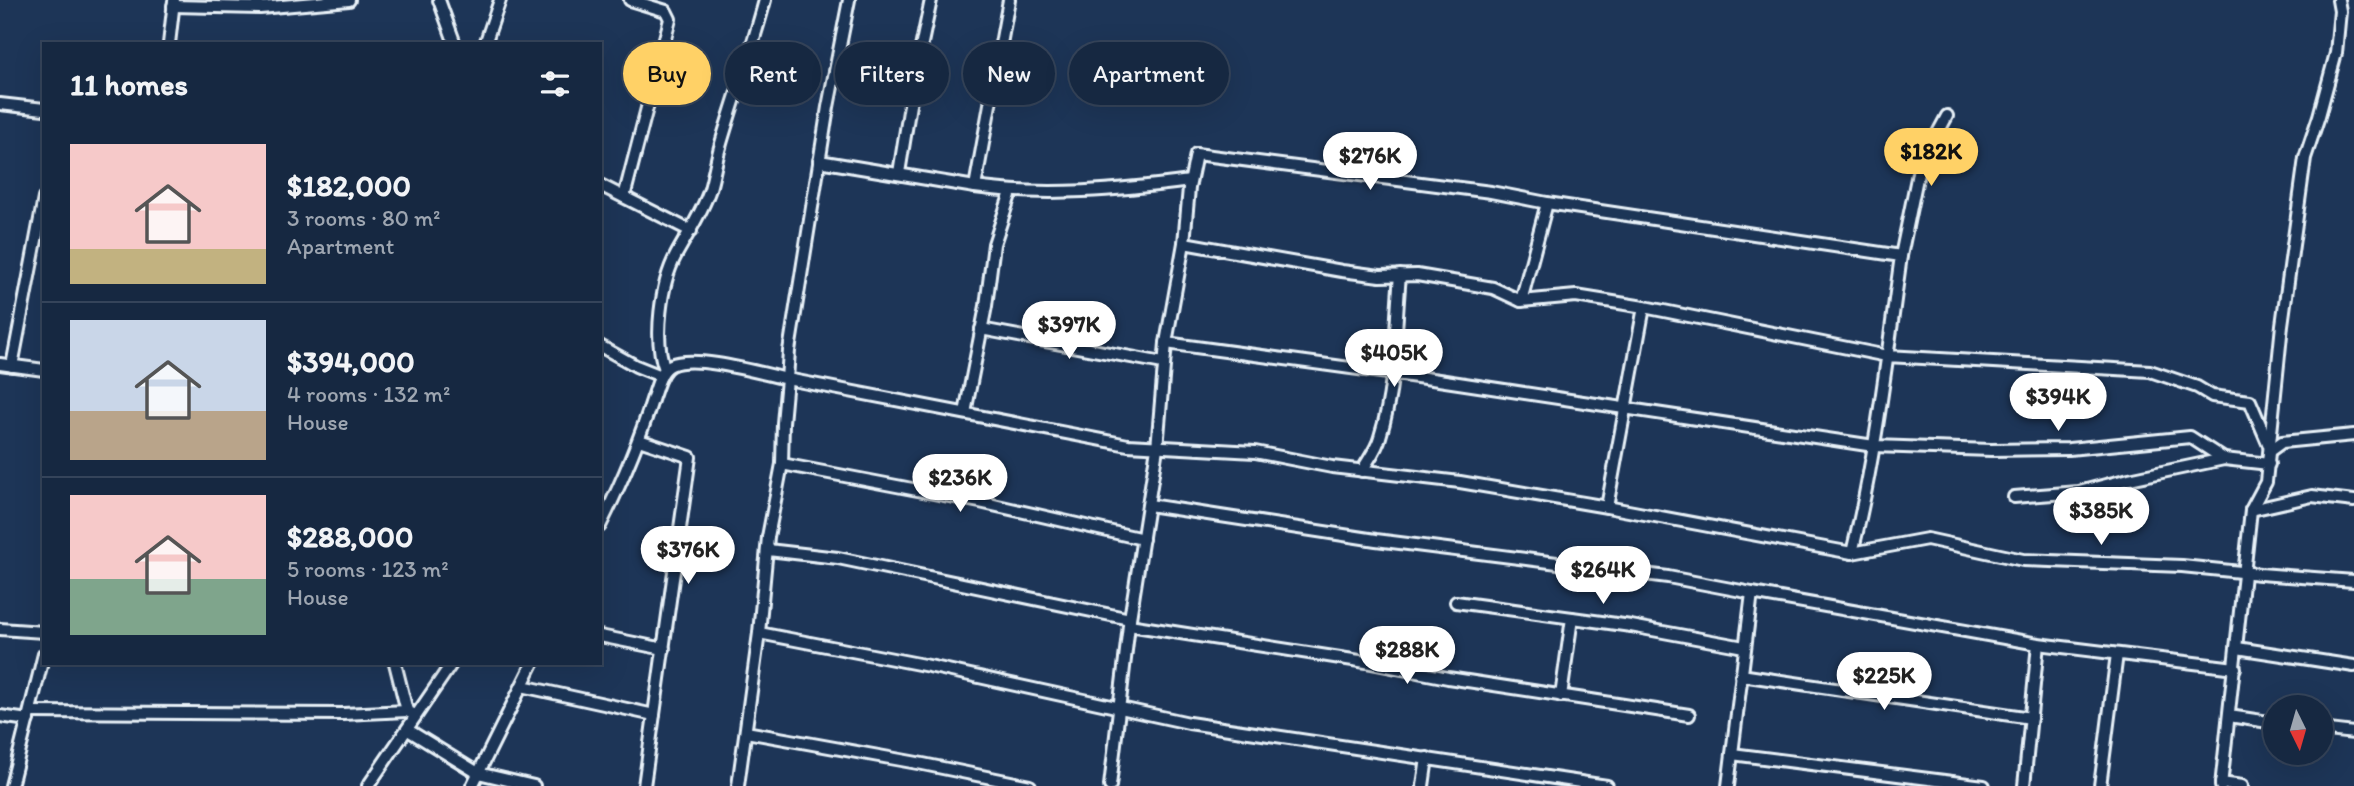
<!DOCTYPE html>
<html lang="en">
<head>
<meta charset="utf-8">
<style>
  :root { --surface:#162841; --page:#23344c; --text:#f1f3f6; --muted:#9ea6b1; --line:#35445a; --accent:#ffd166 }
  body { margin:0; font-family:Itim,sans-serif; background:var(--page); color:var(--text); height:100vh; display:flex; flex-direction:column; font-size:26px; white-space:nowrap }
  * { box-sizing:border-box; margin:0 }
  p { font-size:23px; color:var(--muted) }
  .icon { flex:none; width:38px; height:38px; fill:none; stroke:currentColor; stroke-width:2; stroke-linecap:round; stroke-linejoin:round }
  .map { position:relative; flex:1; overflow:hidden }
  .side { position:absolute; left:42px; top:42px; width:560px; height:623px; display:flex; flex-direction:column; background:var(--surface); border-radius:0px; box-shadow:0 7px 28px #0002,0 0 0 2px var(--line) }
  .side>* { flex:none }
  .top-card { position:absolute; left:623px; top:42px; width:665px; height:63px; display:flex; gap:14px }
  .needle { width:46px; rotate:175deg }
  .fabs { position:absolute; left:2263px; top:695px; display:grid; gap:14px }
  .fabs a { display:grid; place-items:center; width:70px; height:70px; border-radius:50%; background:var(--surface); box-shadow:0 7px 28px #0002,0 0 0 2px var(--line); font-size:35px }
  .price { position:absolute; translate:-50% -60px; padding:0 16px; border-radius:24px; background:#fff; color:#222; font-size:23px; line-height:46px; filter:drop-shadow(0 2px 4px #0008) }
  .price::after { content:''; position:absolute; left:50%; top:42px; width:21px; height:16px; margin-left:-10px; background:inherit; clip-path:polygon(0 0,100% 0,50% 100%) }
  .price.selected { background:var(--accent); color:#111 }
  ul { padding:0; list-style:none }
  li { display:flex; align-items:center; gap:21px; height:175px; padding:0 28px }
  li+li { border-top:2px solid var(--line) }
  li span { display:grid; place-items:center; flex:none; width:196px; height:140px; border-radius:0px; color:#555 }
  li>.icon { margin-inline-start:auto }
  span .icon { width:84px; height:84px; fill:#fffc; stroke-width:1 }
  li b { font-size:30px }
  h2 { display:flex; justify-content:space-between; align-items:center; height:84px; padding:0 28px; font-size:30px }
  .pill { padding:0 24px; border-radius:32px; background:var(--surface); box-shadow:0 7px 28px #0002,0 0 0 2px var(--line); font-size:24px; line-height:63px }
  .pill.selected { background:var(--accent); color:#111 }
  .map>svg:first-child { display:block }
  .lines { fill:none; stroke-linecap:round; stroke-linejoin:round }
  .street-casing { stroke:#e8f1f8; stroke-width:16 }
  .street { stroke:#1d3557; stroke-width:10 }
</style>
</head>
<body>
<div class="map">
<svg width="2354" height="786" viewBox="0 0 2354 786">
  <rect width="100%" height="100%" fill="#1d3557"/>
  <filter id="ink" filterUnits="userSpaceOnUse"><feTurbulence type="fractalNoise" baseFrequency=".0143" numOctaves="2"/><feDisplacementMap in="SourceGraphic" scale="14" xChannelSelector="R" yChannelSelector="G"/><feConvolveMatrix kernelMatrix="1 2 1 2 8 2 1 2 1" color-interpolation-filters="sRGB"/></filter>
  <g filter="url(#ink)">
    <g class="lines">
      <!-- street casing -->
      <g class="street-casing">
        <g id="street">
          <polyline points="439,0 455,44"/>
          <polyline points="849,0 828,107 789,351 787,379 1128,445 1255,452 1332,467 1460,482 1607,507"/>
          <polyline points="173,6 260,8 349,0"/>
          <polyline points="169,44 174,1"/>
          <polyline points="485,44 500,0"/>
          <polyline points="0,104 44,109"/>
          <polyline points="819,161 975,187 1009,0"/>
          <polyline points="899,173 913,86 931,0"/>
          <polyline points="600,185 691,231"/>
          <path d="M975,187C1046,197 1120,190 1190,181"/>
          <polyline points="624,197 670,19 666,11 630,0"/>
          <polyline points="1184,243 1342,271 1380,276 1417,275 1493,288 1521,301"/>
          <polyline points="1901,256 1919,168 1947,116"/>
          <polyline points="1644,307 1607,507 1852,553 1927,539 2023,560 2182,566 2260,574 2354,581"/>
          <polyline points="981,329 1163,363"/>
          <polyline points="1166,343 1432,379 1874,446 1991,450 2069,449 2190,437 2224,459"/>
          <polyline points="600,346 636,366 661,376"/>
          <polyline points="0,364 44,370"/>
          <polyline points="12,366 44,198"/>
          <path d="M665,369C653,340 661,283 676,255C688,233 702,213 710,189C714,175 716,161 720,147C734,98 752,50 765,0"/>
          <polyline points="965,413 986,306 994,244 1011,192"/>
          <polyline points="639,440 690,457 644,786"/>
          <polyline points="782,464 980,502 1143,539"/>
          <path d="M1362,471C1368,460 1377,449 1380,437C1396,386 1395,328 1400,275"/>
          <polyline points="2014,497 2079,492 2129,479 2224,459 2269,464"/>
          <polyline points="1149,505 1376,540 1668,577 1752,593"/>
          <polyline points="2251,510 2312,496 2354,501"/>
          <path d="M600,526C621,484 639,442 653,397C657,387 660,370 671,365C694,354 760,373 787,379L783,423L782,464L768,537L759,633L738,786"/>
          <polyline points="768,550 838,558 1130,619"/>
          <path d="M1852,553C1876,456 1887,356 1901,256L1547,203L1521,301L1576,296L1644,307L1887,356L2150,371L2197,387L2212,396L2250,401L2271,450L2282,442L2354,435"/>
          <polyline points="1456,602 1631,626 1744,647"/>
          <polyline points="1129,625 1366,662 1448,678 1689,715"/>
          <polyline points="0,629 44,632"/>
          <polyline points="759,633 929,666 1189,723 1607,786"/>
          <polyline points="600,636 664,649"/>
          <polyline points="2237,648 2354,666"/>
          <polyline points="395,663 407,711 413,714"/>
          <polyline points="1741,675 2031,718"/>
          <polyline points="522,686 654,715"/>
          <polyline points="1561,696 1572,618"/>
          <polyline points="30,712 343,714 407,711"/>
          <polyline points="0,716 28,720"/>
          <polyline points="2229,716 2275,723"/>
          <polyline points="2320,729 2354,733"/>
          <polyline points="408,730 478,773 534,786"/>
          <polyline points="746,732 923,764 1030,786"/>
          <polyline points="1732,754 1984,786"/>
          <polyline points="2221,783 2242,786"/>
          <polyline points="11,786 44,654"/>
          <polyline points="368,786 452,663"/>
          <polyline points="472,786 533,663"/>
          <polyline points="1110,786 1129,625 1157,448 1166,343 1184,243 1189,188 1196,154 1491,192 1547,203"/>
          <polyline points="1423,786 1427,758"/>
          <polyline points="1728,786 1752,593 2038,644 2235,668"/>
          <polyline points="2024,786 2038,644"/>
          <polyline points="2100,786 2117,654"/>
          <polyline points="2221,786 2251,510 2266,482 2282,325 2305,158 2319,116 2336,53 2340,11 2338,0"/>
        </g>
      </g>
      <!-- street -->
      <use href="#street" class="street"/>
    </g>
  </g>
</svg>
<div class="fabs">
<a><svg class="needle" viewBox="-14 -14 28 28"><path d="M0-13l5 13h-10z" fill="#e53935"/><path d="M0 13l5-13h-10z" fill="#9ea6b1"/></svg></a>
</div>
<b class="price selected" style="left:1931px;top:188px">$182K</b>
<b class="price" style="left:1370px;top:192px">$276K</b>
<b class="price" style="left:1069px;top:361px">$397K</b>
<b class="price" style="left:1394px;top:389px">$405K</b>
<b class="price" style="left:2058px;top:433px">$394K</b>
<b class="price" style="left:960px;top:514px">$236K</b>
<b class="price" style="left:2101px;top:547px">$385K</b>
<b class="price" style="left:688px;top:586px">$376K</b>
<b class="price" style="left:1603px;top:606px">$264K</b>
<b class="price" style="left:1407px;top:686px">$288K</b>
<b class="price" style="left:1884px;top:712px">$225K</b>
<div class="top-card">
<a class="pill selected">Buy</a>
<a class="pill">Rent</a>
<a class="pill">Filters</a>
<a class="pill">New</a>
<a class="pill">Apartment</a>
</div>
<section class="side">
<h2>11 homes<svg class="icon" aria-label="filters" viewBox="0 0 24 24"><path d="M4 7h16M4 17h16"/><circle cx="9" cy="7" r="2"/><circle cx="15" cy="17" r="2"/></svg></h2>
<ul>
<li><span style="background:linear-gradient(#f6c9c9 75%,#c2b280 0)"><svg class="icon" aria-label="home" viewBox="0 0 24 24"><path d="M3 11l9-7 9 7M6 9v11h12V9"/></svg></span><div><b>$182,000</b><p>3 rooms · 80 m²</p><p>Apartment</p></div></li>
<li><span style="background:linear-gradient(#c9d6e8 65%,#b9a48a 0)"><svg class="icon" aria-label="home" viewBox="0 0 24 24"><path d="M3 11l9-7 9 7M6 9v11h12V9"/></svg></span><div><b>$394,000</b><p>4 rooms · 132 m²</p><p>House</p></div></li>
<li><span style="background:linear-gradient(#f6c9c9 60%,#7fa58c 0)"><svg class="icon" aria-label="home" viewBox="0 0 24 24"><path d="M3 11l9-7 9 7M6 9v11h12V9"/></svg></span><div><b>$288,000</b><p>5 rooms · 123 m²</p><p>House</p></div></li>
</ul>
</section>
</div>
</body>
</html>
